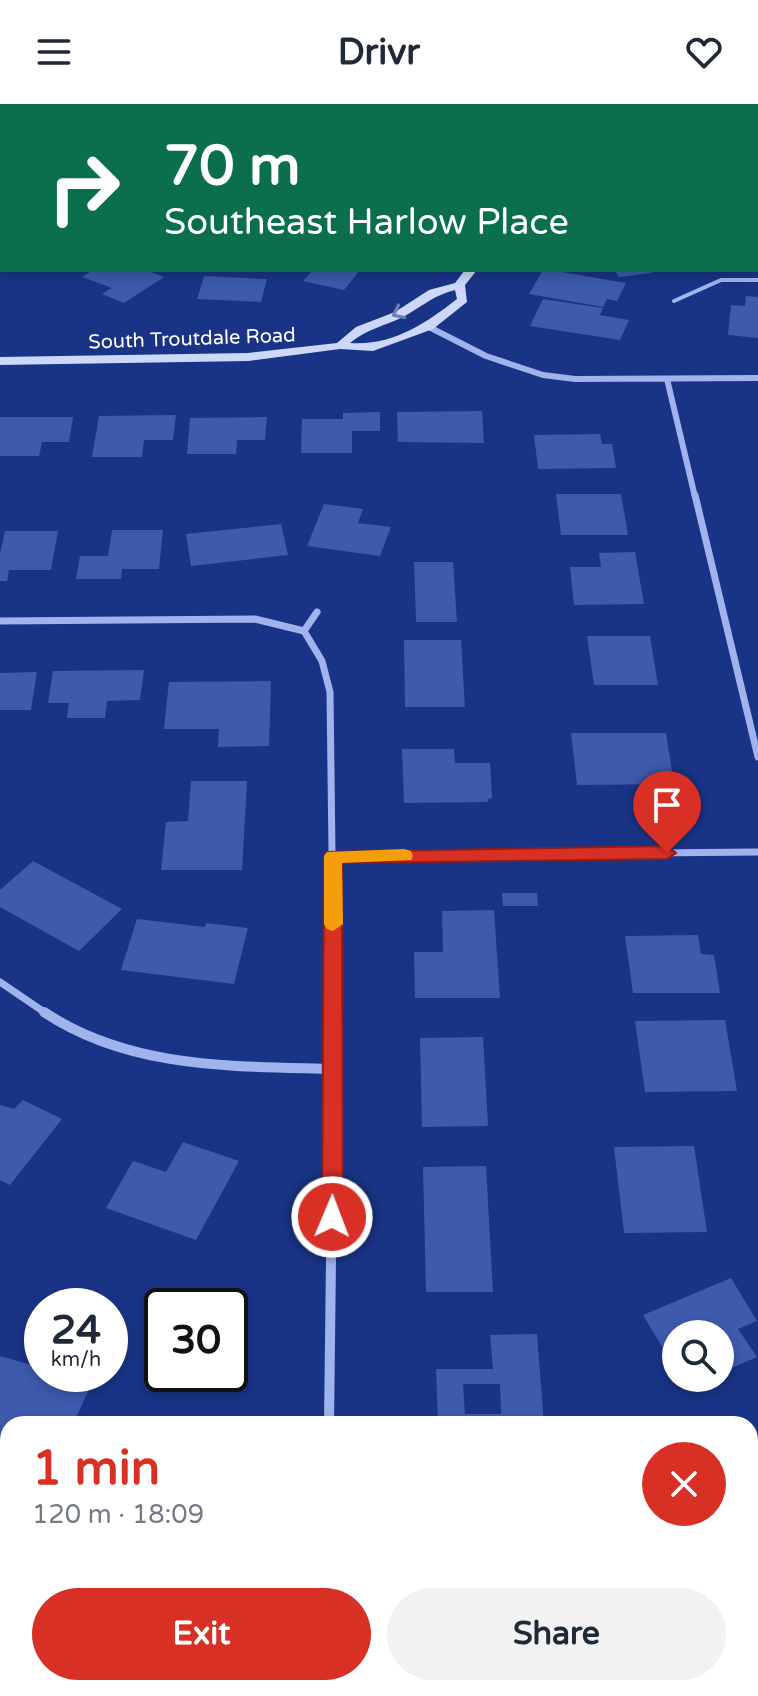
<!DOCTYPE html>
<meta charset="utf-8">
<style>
body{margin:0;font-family:"Varela Round",sans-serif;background:#f2f2f3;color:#1f2937;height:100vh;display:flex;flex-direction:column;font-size:30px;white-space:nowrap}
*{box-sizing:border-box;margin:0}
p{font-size:26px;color:#747a83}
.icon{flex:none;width:44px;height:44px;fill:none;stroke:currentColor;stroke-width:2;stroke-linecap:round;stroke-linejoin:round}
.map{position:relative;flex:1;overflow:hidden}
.panel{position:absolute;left:0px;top:1312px;width:758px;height:280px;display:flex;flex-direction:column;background:#fff;border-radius:24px 24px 0 0;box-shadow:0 4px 12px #0003}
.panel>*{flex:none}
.hud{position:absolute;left:0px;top:0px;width:758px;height:168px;box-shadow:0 4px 12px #0003;background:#0b6e4f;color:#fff;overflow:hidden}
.buttons{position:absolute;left:662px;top:1216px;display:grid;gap:16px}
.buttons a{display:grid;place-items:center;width:72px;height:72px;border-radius:50%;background:#fff;box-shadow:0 4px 12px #0003;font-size:40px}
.speed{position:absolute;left:24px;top:1184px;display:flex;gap:16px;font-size:40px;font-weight:700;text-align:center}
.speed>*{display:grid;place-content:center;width:104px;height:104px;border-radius:50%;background:#fff;box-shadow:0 4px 12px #0003;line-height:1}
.speed small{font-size:20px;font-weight:400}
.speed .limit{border:4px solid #111;border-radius:12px;background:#fff;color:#111}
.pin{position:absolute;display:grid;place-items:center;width:68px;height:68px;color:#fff;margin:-82px -34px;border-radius:50% 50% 50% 0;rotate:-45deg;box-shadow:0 0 8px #0007}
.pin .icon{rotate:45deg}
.me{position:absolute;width:88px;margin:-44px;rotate:1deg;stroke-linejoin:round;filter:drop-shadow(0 0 6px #0008)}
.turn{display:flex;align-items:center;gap:28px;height:168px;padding:0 32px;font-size:36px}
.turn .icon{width:104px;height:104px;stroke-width:2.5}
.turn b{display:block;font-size:56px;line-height:68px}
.round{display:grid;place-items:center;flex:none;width:84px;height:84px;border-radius:42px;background:#f2f2f3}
.summary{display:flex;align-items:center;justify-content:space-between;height:136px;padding:0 32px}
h1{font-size:48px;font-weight:700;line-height:60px;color:#d93025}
.button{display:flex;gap:16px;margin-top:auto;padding:16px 32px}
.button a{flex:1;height:92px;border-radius:48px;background:#d93025;color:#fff;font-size:32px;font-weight:700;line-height:92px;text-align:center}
.button a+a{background:#f2f2f3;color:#1f2937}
header{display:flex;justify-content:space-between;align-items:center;height:104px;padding:0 32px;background:#fff;font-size:36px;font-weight:700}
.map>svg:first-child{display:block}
</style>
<header><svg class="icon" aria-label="menu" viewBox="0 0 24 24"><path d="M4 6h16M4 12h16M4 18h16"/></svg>Drivr<svg class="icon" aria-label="heart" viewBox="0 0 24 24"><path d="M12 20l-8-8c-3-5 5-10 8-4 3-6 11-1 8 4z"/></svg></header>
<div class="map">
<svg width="758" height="1592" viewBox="0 0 758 1592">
<rect width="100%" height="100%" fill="#193486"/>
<path fill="#3d5aad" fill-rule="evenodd" d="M93,166H146L164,173L124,199L102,190L112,184L82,173Z
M313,166H360L344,186L303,177Z
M543,166H550L626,179L617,197L607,195L603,203L529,190Z
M614,166H650L652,169L619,173Z
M204,172L267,175L261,198L197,195Z
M746,192L758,193V234L728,231L731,201L745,202Z
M543,195L603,204L600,211L629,216L620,236L530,222Z
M482,307L484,339L398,338L397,308Z
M380,308V327H352V349H301L302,315H343V309Z
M176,311L173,336H144L142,353H92L99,312Z
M0,313H73L69,338H42L39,352H0Z
M267,313L265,336H237L236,350H187L190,314Z
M600,330L602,340H612L616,364L538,365L534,331Z
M556,390H621L628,431H561Z
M324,400L363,405L358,419L391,423L380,452L307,442Z
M281,420L288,451L191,462L186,430Z
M112,426H163L159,465H122L121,475H76L80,452H108Z
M5,427H58L51,466H9L7,477H0V450Z
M635,448L644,500L574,501L570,463H601L599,449Z
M414,458H453L457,518H416Z
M587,532H650L658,581H594Z
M404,536H461L465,603H405Z
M144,566L140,596L107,597L105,614H67L69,599H48L53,567Z
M37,568L31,606H0V569Z
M271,577L269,642L218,643L219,625H164L169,578Z
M571,629H666L674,680L577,681Z
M402,645H454L455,659H490L492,694L488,695V698L404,699Z
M191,677H247L242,766H161L166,718L188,717Z
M33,757L122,805L79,847L0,803V786Z
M502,789H537L538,802H503Z
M494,806L500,894H415L414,848H443L442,807Z
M137,815L205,823L206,819L248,824L234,880L121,866Z
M698,831L701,850L714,851L720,889H633L625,832Z
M725,916L737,987L645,988L635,917Z
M483,933L488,1022L422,1023L420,934Z
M23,996L62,1015L10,1081L0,1076V1001L14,1005Z
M183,1038L239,1057L196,1136L106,1104L133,1057L166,1068Z
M694,1042L707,1128L624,1129L614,1043Z
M486,1062L493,1188H426L423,1063Z
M731,1174L757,1217L738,1225L757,1253L720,1269V1230H676V1266L643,1211Z
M537,1230L544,1320H438L436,1265H493L490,1231ZM463,1280H500L501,1310H465Z
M0,1252L42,1264V1270H62L92,1279L73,1320H8V1333L0,1330Z
M750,1582L758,1592H732L740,1584Z
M433,1584H521V1592H433Z"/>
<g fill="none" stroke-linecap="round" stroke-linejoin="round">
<path stroke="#9fb4ec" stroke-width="4" d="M674,197L721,176H758"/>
<path stroke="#9fb4ec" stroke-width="6" d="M429,223L486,252L543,271L575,275L758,274
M667,275L695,393"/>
<path stroke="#9fb4ec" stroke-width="7" d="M695,391L758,653
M0,517L255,515L304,527
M304,527L322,557L330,588L334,910
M304,527L317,508
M333,752L758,748
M0,878L47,910"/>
<path stroke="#9fb4ec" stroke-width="10" d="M44,908C131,966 236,962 335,965
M329,1320L334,908
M0,1464L8,1468
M178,1584L188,1592
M201,1592L209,1584"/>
<path fill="#ccd7f9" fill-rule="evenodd" d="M454,0H464V2H454Z
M756,89H758V95H756Z
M465,166H477L465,181L467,198L433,225L373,247L340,245L248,257L0,261V253L248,249L337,239L356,223L395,208L429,186L455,179ZM455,186L457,195C425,220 392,242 350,239C367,225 384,222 403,213C421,203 434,191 455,186Z"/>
</g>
<defs><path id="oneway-chevron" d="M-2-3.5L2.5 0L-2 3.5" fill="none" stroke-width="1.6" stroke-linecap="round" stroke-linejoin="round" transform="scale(2)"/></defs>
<use stroke="#6a7dba" href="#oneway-chevron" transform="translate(398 209) rotate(154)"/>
<path fill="#d93025" stroke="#8d1f18" stroke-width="2" d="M667,742L676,749L667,755L342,759L343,1113L340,1119L332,1122L325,1119L322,1113L324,752L327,748Z"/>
<path fill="#f59e0b" d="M404,745L411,747L413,752L411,756L342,759L343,820L333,827L327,825L324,820V752L327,748Z"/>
<g text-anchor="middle" stroke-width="6" stroke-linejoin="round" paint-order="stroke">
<g font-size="20" fill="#fff" stroke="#193486">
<text transform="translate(192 234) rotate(-2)" y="7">South Troutdale Road</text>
</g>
</g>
</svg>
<div class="buttons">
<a><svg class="icon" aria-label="search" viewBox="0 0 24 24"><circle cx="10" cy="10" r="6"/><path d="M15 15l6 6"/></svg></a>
</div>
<div class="speed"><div>24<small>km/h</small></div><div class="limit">30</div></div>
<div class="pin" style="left:667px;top:749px;background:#d93025"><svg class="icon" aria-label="arrive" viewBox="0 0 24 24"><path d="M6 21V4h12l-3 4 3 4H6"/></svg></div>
<svg class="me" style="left:332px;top:1113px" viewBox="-20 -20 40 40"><circle r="17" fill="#d93025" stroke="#fff" stroke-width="3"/><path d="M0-11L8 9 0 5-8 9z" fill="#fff"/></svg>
<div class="hud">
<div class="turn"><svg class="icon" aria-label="right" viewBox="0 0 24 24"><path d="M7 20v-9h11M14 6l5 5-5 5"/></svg><div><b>70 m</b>Southeast Harlow Place</div></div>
</div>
<section class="panel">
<div class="summary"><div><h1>1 min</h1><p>120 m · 18:09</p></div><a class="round" style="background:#d93025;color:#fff"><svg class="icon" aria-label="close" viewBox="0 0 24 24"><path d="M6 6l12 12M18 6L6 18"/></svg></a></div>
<div class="button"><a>Exit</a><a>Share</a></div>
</section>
</div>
